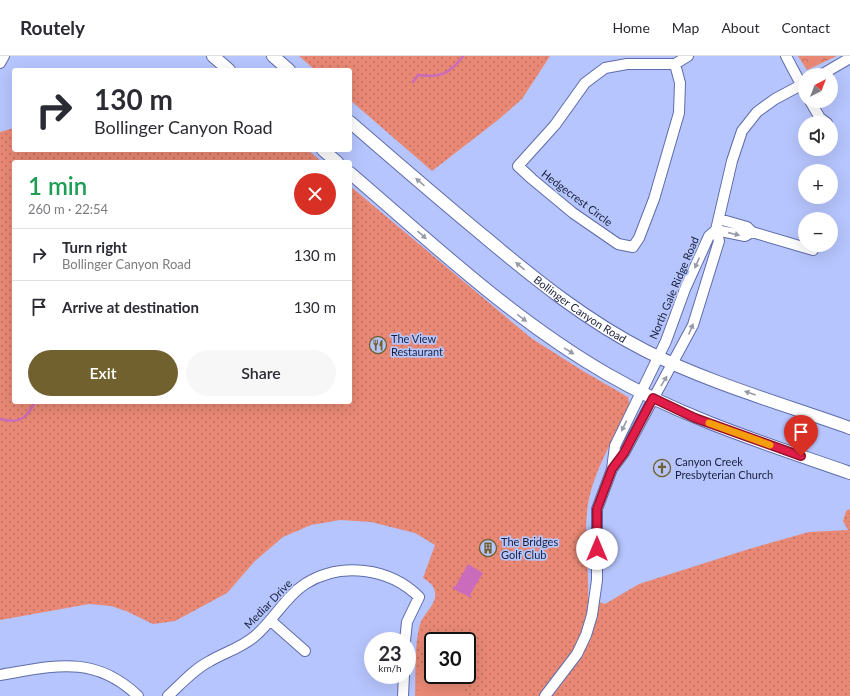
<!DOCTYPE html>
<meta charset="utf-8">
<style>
body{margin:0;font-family:Lato,sans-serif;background:#f7f7f7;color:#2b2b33;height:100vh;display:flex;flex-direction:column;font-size:15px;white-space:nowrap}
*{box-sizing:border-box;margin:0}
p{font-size:13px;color:#7c7c81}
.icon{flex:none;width:22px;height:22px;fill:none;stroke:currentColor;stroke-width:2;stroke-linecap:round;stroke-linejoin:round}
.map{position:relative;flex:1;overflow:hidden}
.sheet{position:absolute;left:12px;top:104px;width:340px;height:244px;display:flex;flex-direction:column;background:#fff;border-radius:4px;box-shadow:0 4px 16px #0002}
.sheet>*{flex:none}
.guide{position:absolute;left:12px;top:12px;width:340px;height:84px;border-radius:4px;box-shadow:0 4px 16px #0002;background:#fff;color:#2b2b33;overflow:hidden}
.needle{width:26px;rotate:42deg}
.buttons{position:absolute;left:798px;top:12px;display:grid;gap:8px}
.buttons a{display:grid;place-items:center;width:40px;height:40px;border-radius:50%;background:#fff;box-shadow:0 4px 16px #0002;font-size:20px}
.speed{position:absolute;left:364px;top:576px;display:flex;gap:8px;font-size:20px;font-weight:700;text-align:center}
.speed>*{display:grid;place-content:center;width:52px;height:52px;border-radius:50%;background:#fff;box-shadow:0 4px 16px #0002;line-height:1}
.speed small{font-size:10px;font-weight:400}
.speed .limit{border:2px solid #111;border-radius:6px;background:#fff;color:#111}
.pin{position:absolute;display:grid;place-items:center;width:34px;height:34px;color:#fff;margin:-41px -17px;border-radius:50% 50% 50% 0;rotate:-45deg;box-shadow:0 0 4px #0007}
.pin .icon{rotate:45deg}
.me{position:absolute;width:44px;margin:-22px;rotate:0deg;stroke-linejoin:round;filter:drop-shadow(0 0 3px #0008)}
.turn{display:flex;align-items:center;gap:14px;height:84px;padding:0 16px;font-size:18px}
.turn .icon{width:52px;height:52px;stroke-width:2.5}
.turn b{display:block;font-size:28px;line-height:34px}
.round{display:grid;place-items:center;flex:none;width:42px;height:42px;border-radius:21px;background:#f7f7f7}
.summary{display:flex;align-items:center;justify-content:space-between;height:68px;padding:0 16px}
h1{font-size:24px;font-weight:600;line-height:30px;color:#1e9e55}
.primary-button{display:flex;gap:8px;margin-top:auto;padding:8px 16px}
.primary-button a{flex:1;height:46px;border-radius:24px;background:#70612e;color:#fff;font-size:16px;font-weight:600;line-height:46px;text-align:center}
.primary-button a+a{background:#f7f7f7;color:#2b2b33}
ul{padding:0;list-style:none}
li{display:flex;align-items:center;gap:12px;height:52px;padding:0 16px;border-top:1px solid #e1e1e2}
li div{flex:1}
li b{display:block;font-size:15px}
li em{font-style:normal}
header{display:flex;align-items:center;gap:24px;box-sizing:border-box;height:56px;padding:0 20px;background:#fff;border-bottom:1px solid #e1e1e2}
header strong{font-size:19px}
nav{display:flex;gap:22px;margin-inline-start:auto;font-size:14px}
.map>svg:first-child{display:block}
</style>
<header>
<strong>Routely</strong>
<nav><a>Home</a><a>Map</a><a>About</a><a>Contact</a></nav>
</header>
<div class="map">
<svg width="850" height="640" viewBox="0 0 850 640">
<defs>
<pattern id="grass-dots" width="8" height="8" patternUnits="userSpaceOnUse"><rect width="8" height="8" fill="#e98975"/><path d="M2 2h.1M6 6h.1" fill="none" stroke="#bc7061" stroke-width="1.8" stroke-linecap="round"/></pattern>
<pattern id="forest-crowns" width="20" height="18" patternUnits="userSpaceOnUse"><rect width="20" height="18" fill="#e98975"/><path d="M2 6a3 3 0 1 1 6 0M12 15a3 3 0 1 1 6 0" fill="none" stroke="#bc7061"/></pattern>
</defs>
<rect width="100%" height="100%" fill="#b6c5fd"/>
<path fill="url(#grass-dots)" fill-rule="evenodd" d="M299,0H550L522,43L498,64L432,115L350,44V14H315Z
M14,72V94H308L322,106H14V346H350V130L531,282L583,315L628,341L630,351C614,381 590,421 587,456C584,484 589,513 588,542L605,548L639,528L749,493L809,476L848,474L843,465L846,455L850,453V640H415C416,617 414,590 420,568C424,556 437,549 435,536C434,529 428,525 423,522L435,489L415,477L371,466L340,464L311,469L283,481L255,505L227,537L175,565L153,568L126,555L111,550L89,548L0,564V76ZM433,585H467V619H433Z"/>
<path fill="url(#forest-crowns)" d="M798,0H837L807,14Z"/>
<path fill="#e98975" d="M421,575L441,576L440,585H433V596H421Z
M418,612H433V619H464V640H418Z"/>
<path fill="#ca6bbc" d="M468,508L483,517L470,539L472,541L471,542L452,532L453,530L455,531Z"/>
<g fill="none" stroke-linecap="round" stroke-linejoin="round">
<path stroke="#ca6bbc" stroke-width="2.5" d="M413,26L418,19C440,22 450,18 463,0
M0,363C20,368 26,363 35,346"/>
<g stroke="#5e6cab" stroke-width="12">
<path id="minor" d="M786,0L805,36
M0,7L4,0
M675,8L680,27L679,57L654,143L639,182L633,191L618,188L573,157L532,123L518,110L555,69L585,27L605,12L627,8H675L688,0
M821,19L850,2
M810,45L820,62L827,67
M719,163L747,171L752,176L813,194
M716,174L745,180L752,176
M612,413L624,397L693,269L719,185L716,174L732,105L742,75L757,56L775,43L805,27
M271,565L305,595
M0,619C54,610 94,598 138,640
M168,640C181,628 194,613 210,605C225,596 241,592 255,580C273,565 285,541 305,528C341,505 390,512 419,541L407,566L405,585
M403,640L404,619
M545,640L577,598L586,579L592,559L597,524V453L612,413L615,390L666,285L685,233L709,180L716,174"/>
</g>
<g stroke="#5e6cab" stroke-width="14">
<g id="major">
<path d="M213,0L229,14"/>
<path d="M273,0L289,14"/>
<path id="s1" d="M350,66C395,105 440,144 486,182C536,224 587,265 646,295C709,327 783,348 850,372"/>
<path d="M323,94L337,106"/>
<path d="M350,117C433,188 512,263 607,318C683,362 767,388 850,417"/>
</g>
</g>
<use href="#minor" stroke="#fff" stroke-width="10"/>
<use href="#major" stroke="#fff" stroke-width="12"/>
</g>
<defs><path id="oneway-solid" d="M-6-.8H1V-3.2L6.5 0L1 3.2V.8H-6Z"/></defs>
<g fill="#989ba6">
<use href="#oneway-solid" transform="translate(420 126) rotate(-139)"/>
<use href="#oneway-solid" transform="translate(734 178) rotate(13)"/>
<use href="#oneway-solid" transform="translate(422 179) rotate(41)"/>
<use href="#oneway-solid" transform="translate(697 207) rotate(114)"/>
<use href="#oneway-solid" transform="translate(520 210) rotate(-140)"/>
<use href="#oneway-solid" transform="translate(522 262) rotate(37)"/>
<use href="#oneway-solid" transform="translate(691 273) rotate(-67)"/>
<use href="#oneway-solid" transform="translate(569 295) rotate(32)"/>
<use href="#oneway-solid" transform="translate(664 325) rotate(-59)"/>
<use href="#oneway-solid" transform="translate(750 337) rotate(-161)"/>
<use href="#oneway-solid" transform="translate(624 370) rotate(116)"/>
</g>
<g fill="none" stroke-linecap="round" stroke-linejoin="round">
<g stroke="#92132f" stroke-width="10">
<path id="route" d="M597,493V453L612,413L624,397L653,342L695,362L801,400"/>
</g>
<use href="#route" stroke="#e11d48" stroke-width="7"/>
<path stroke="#f59e0b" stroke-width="7" d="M709,367L770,389"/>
</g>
<defs>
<g id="restaurant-ring" transform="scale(0.9)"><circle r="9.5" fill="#b6c5fd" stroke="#70612e" stroke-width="1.5"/><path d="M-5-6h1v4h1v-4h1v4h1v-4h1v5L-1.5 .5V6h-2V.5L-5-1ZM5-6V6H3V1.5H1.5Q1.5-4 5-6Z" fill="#70612e"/></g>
<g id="church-ring" transform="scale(0.9)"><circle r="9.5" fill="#b6c5fd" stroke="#70612e" stroke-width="1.5"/><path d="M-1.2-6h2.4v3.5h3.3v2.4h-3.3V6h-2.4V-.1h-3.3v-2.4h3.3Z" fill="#70612e"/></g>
<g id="building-ring" transform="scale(0.9)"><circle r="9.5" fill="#b6c5fd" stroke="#70612e" stroke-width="1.5"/><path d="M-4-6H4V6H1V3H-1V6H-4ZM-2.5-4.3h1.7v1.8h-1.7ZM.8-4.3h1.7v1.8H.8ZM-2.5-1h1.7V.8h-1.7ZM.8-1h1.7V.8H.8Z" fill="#70612e"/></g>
</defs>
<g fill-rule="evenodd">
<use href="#restaurant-ring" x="378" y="289"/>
<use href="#church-ring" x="662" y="412"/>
<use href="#building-ring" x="488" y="492"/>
</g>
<g text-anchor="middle" stroke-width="3.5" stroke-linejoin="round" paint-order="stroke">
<g font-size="11" fill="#1a203a" stroke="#b6c5fd">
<text transform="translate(577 142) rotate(37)" y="4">Hedgecrest Circle</text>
<text transform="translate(674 232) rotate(-67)" y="4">North Gale Ridge Road</text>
<text dy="4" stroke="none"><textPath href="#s1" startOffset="297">Bollinger Canyon Road</textPath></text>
<text transform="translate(268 548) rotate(-46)" y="4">Mediar Drive</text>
</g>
<g font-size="11" fill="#1a203a" stroke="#b6c5fd" text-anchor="start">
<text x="391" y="287">The View<tspan x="391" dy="13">Restaurant</tspan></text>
<text x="675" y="410">Canyon Creek<tspan x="675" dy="13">Presbyterian Church</tspan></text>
<text x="501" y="490">The Bridges<tspan x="501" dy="13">Golf Club</tspan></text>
</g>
</g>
</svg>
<div class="buttons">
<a><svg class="needle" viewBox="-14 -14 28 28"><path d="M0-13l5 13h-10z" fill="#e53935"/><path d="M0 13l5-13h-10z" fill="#7c7c81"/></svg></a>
<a><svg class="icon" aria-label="sound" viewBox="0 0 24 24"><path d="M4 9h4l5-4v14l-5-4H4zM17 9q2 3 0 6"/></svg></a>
<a>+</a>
<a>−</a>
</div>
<div class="speed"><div>23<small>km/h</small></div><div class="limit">30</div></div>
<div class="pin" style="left:801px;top:400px;background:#d93025"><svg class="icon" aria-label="arrive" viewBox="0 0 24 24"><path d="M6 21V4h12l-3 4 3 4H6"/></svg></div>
<svg class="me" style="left:597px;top:493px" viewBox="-20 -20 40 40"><circle r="19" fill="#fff"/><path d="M0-13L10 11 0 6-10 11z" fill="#e11d48"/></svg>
<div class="guide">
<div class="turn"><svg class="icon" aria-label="right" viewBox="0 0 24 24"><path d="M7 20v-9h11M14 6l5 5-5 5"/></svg><div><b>130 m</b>Bollinger Canyon Road</div></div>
</div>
<section class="sheet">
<div class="summary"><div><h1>1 min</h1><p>260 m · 22:54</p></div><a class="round" style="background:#d93025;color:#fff"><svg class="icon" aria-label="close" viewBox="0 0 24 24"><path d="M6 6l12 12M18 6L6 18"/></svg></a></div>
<ul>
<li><svg class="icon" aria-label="right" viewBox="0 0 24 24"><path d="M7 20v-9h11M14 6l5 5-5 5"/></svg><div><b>Turn right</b><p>Bollinger Canyon Road</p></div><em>130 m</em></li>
<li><svg class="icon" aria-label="arrive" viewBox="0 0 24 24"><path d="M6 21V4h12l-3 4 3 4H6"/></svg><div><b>Arrive at destination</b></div><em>130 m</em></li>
</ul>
<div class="primary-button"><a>Exit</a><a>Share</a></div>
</section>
</div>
